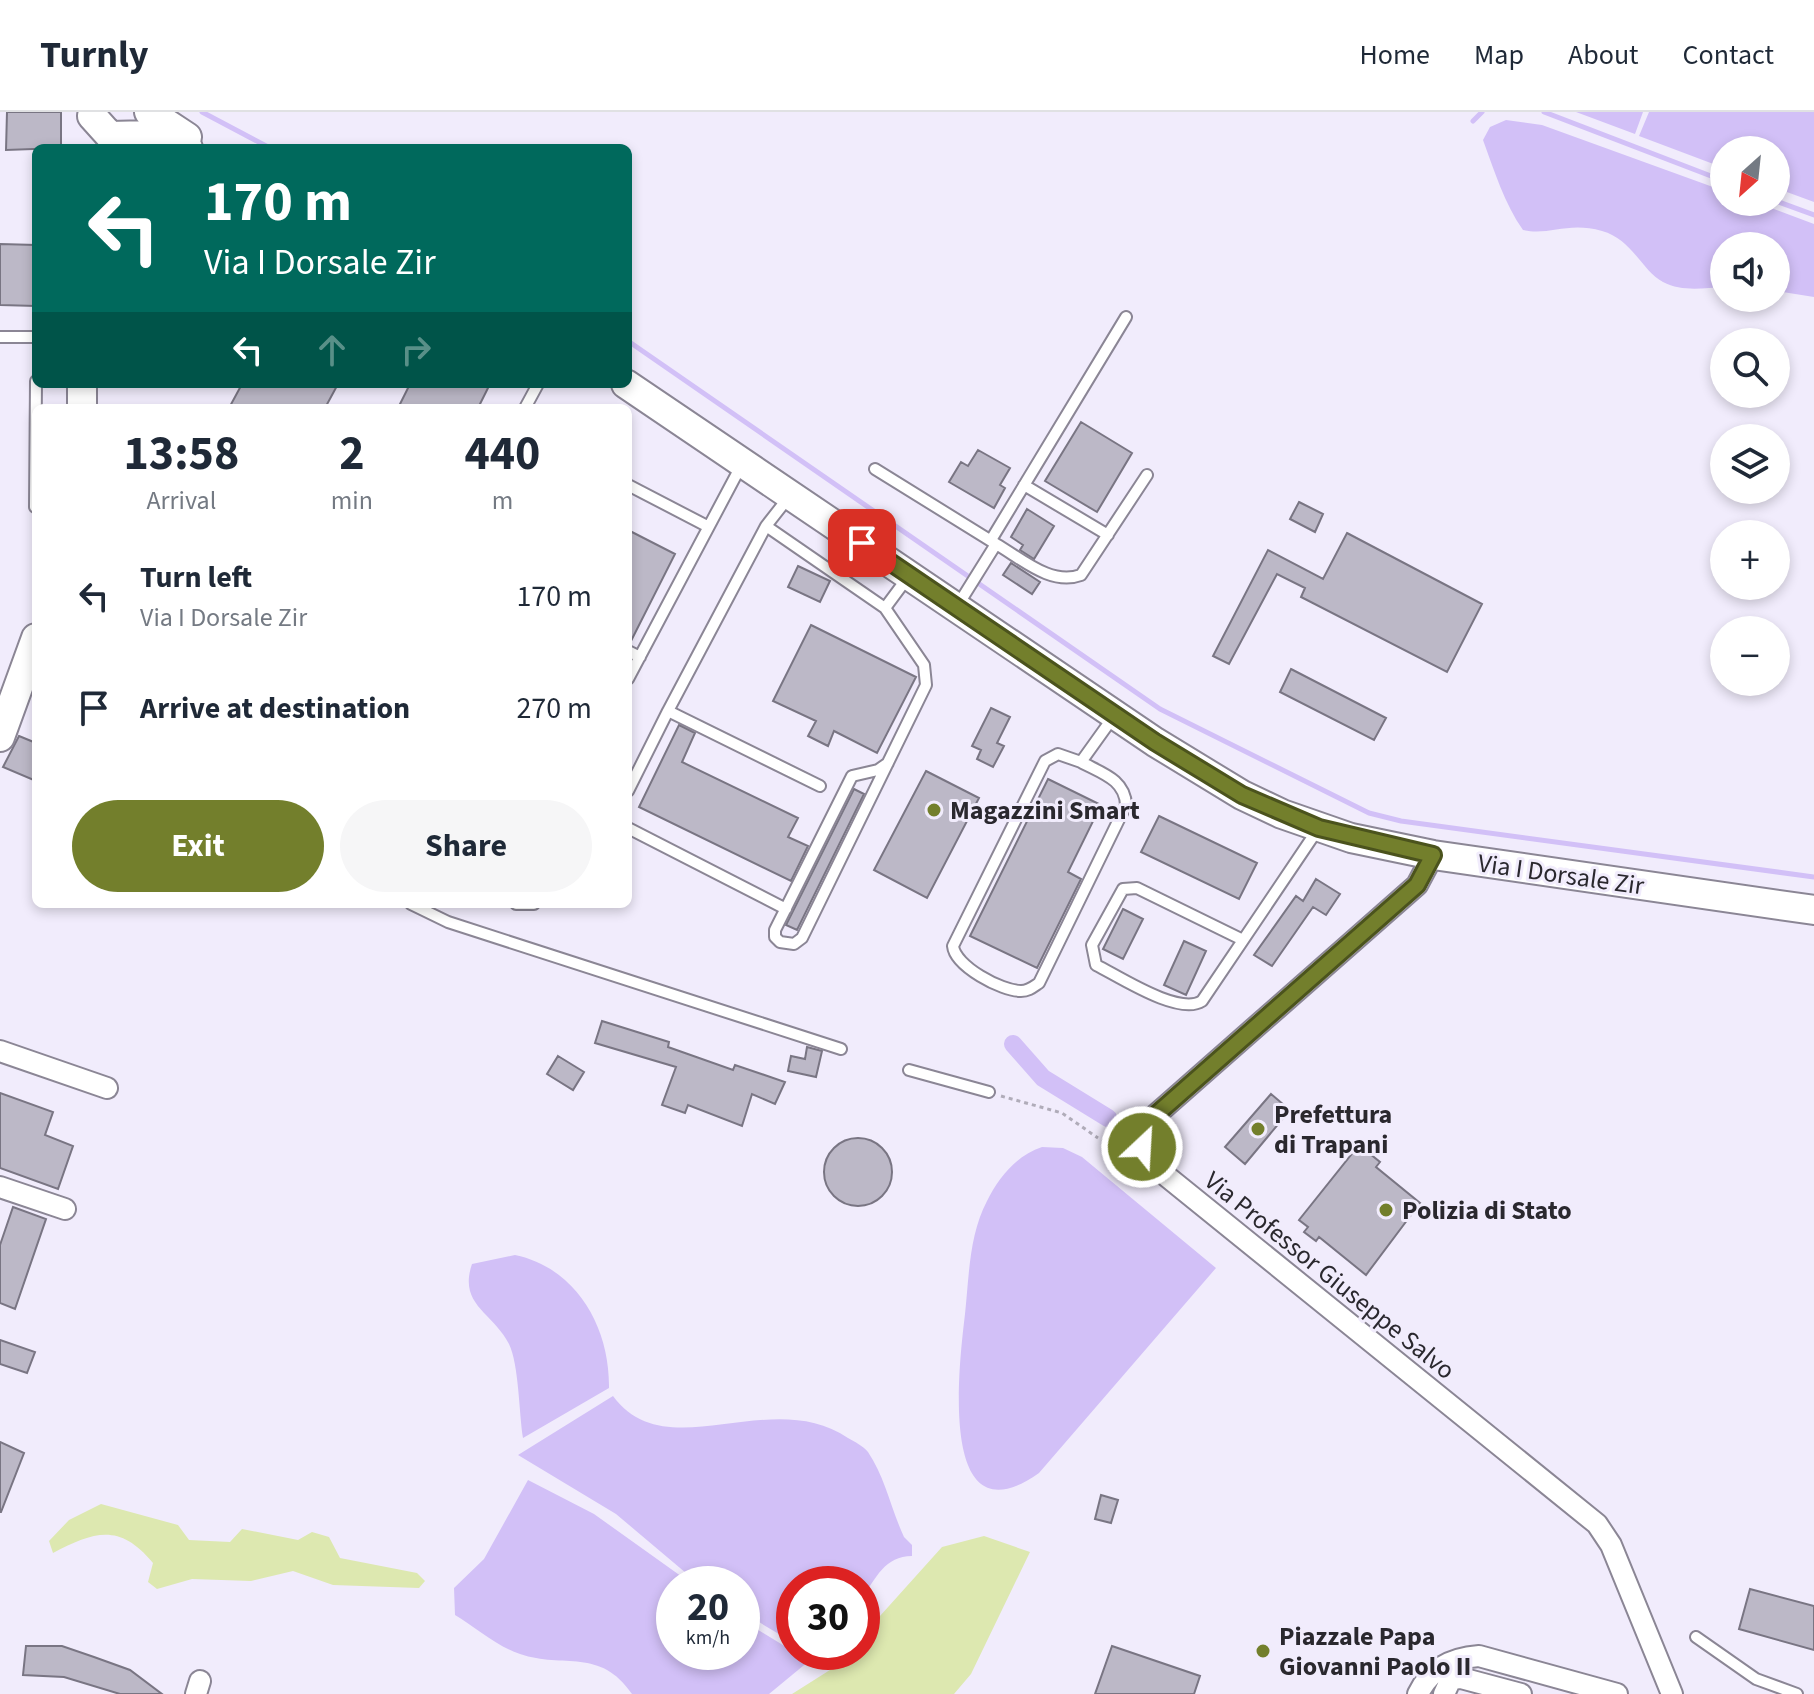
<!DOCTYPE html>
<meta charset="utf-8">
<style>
body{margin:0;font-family:"Source Sans 3",sans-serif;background:#f6f6f7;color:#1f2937;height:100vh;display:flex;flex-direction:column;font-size:30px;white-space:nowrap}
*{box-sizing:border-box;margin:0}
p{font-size:26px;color:#747a83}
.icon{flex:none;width:44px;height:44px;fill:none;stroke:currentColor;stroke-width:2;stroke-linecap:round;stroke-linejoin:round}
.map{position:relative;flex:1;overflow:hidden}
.sheet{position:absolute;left:32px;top:292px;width:600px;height:504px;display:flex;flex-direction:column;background:#fff;border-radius:12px;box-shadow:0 4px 12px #0003}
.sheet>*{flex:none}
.top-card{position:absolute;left:32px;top:32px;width:600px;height:244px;border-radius:12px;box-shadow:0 4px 12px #0003;background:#00695c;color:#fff;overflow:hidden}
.needle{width:52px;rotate:207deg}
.tools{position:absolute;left:1710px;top:24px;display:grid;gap:16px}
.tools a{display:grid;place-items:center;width:80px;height:80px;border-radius:50%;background:#fff;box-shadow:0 4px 12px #0003;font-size:40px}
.speed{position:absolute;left:656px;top:1454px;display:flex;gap:16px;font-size:40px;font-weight:700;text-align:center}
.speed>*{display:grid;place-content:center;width:104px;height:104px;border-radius:50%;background:#fff;box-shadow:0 4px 12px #0003;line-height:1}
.speed small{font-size:20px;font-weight:400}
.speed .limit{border:12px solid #d22;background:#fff;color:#111}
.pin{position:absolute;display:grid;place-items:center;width:68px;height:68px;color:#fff;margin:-34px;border-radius:16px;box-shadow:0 4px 12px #0006}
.me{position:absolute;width:88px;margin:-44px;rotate:25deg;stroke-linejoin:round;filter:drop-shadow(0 0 6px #0008)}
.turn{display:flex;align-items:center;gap:28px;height:168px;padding:0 40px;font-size:36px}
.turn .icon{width:104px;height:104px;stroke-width:2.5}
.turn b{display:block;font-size:56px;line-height:68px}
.lanes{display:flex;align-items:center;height:76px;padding:0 40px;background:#0003;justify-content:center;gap:40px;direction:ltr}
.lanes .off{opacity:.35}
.eta{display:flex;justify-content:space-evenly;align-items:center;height:136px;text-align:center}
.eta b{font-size:48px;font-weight:700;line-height:56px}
.action{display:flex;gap:16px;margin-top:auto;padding:16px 40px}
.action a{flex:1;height:92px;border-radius:48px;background:#737f2c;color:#fff;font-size:32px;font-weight:700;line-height:92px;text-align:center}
.action a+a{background:#f6f6f7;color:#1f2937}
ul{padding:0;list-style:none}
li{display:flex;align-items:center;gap:24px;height:112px;padding:0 40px}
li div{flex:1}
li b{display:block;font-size:30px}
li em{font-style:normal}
header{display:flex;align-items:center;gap:48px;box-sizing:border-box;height:112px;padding:0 40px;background:#fff;border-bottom:2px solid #e0e1e3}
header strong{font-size:38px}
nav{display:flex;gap:44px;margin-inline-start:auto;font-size:28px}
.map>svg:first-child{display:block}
</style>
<header>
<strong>Turnly</strong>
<nav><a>Home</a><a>Map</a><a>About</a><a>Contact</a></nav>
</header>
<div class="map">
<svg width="1814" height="1582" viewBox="0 0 1814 1582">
<rect width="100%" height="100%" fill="#f1ecfc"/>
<path fill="#dde8b0" d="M101,1392L178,1413L189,1428L230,1430L242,1417L298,1428L312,1420L329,1425L340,1446L417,1461L425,1469L419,1476L333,1473L293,1459L251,1469L192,1467L157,1477L148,1470L153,1451C120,1411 95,1419 53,1441L49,1429L69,1408Z
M984,1424L1030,1440L971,1562L954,1582H792L841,1551L850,1540H862V1524L942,1435Z"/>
<path fill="#d2c0f7" d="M1576,0H1643L1635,22Z
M1649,0H1814V90L1776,76V38H1724V56L1639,24Z
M1506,8L1542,13L1724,79V90H1755L1814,112V185L1776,179V134H1724V175C1703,176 1682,180 1663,170C1642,159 1632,127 1602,119C1568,109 1549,124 1523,118C1505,93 1494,58 1483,28L1490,15Z
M1042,1035L1063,1036L1082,1045L1216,1156L1039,1361C937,1433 959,1253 965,1202C969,1165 969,1123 987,1089C999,1065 1017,1043 1042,1035Z
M515,1143C577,1156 610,1216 609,1276L523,1326C519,1301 519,1253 509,1232C493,1200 458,1193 472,1152Z
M613,1284C667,1357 770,1273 848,1326C855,1330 863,1334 868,1340C885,1365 891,1397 904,1425L912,1433V1444C885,1444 876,1466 862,1486V1472H794V1531L742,1500V1472H699L616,1402L518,1343Z
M528,1368L594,1402L692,1472H674V1540H742V1508L809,1549L769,1582H632C600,1535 564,1557 520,1542C498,1535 475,1515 455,1503L454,1476L484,1447Z"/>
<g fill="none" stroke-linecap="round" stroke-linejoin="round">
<path stroke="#d2c0f7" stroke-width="5" d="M202,0L270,36
M1544,0L1724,69
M1473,9L1482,0
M1776,89L1814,103
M628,229L1160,597L1369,701L1401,709L1814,765"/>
<path stroke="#d2c0f7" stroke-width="18" d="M1013,932L1043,966L1108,1006"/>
</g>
<path fill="#bcb8c7" stroke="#797583" stroke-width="2" d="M7,0H61V36L6,38Z
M0,132L36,133V194L0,193Z
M242,272H338L325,296H229Z
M410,272H490L478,296H398Z
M1081,310L1132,341L1097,400L1045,369Z
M978,338L1010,356L1000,373L1005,376L994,396L949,370L961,350L968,354Z
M1299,390L1323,402L1315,420L1290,407Z
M1027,397L1054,414L1034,447L1020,438L1023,433L1011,425Z
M628,418L675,442L630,531H628Z
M1347,421L1482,492L1447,560L1301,485L1305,476L1277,462L1229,552L1213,544L1268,438L1323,467Z
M1011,451L1040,470L1032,482L1003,463Z
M798,454L830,469L820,490L788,475Z
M811,513L916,565L877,641L834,619L828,634L808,624L816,609L773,589Z
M1291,557L1386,606L1374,628L1280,580Z
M991,596L1010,605L997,631L1004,634L993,655L977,647L981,638L972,634Z
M679,613L695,621L682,650L798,706L788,725L808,734L791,769L639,695Z
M19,624L36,631V669L3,655Z
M926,659L979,686L927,786L874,758Z
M1048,667L1101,693L1068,760L1081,767L1037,856L970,824Z
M854,677L864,682L797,818L786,813Z
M1159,704L1257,751L1239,787L1141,740Z
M1316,767L1340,782L1326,803L1313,795L1272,854L1254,843L1296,784L1303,789Z
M1123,797L1143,807L1123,847L1103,837Z
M1184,829L1206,839L1186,883L1164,873Z
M602,909L669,930L668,935L733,958L735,953L785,970L775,992L752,982L742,1014L688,993L685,1001L662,993L676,955L595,931Z
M807,935L822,939L816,965L788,959L791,944L805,947Z
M558,944L584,960L573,978L547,962Z
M0,981L53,1000L45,1023L73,1034L58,1077L0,1056Z
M1271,982L1290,998L1245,1052L1225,1035Z
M824 1060a34 34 0 1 1 68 0a34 34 0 1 1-68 0Z
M1359,1033L1380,1050L1376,1055L1420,1091L1366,1163L1319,1125L1316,1129L1304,1120L1308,1115L1299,1108Z
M13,1095L46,1107L15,1197L0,1191V1133Z
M0,1228L35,1240L27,1261L0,1252Z
M0,1330L24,1341L1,1400H0Z
M1101,1383L1118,1388L1111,1411L1095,1407Z
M1750,1477L1814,1494V1538L1739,1517Z
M26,1534H62L94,1545L130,1558L162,1582H120L64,1565L23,1563Z
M1112,1534L1200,1564L1194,1582H1095Z"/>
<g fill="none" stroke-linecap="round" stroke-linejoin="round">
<g stroke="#8b8695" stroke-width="14">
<path id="lane" d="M0,225H36
M525,296L538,272
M875,357L996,432L958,493
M628,373L707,414
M1024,373L1108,423
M788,386L766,414L885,496L908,465
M35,395L36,269
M766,414L668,599L820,674
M991,428L1126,205
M996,432C1022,447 1051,474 1081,463L1147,363
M885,496L924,553L926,573L802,826L794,832L780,830L775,825V818L852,664L878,658L888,651
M628,539L640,545
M628,567L742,352
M1081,650C1101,661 1125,667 1126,693L1039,871C1033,875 1029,879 1021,879C1001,879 955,854 953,834L1045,649L1058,642L1081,650L1114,604
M628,679L668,599
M628,716L786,797
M411,792L448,810L841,937
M516,792H534
M1243,828L1137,776L1123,777L1092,833L1096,853C1120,865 1179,904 1202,889L1318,717
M909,958L989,980
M1696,1525L1756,1567L1797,1582"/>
</g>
<g stroke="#8b8695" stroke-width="24">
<path id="street" d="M1433,743L1417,773L1150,1008C1141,1024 1142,1034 1149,1050L1597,1412L1611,1433L1672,1582
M0,939L107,976
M0,1075L65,1097
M196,1582L200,1569
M1418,1582C1430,1557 1451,1546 1479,1544L1617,1582
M1444,1582L1451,1567L1461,1566L1521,1582"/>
</g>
<g stroke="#8b8695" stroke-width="32">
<path id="secondary" d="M149,0L187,25
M92,4L110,24L150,23L188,36
M626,272L1155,630L1242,683L1282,702L1351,726L1433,743L1814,798
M82,296V272
M0,625L36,526"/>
</g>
<path stroke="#b0acb9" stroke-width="3" stroke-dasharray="4 4" stroke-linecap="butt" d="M1001,984L1062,1001L1098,1026"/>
<use href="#lane" stroke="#fff" stroke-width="10"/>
<use href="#street" stroke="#fff" stroke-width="20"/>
<use href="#secondary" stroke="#fff" stroke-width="28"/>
</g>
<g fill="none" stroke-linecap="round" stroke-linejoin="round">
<g stroke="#4b531d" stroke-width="20">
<path id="route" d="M862,431L1155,630L1242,683L1319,716L1433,743L1417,773L1150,1008L1143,1020L1142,1035"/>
</g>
<use href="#route" stroke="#737f2c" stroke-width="14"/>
</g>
<g fill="#737f2c" stroke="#f1ecfc" stroke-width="3">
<circle cx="934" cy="698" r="8"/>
<circle cx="1258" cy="1017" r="8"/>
<circle cx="1386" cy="1098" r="8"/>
<circle cx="1263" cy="1539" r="8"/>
</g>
<g text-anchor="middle" stroke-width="6" stroke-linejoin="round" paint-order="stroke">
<g font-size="26" font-weight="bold" fill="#2a282e" stroke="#f1ecfc" text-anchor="start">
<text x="950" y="707">Magazzini Smart</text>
<text x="1274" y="1011">Prefettura<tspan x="1274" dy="30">di Trapani</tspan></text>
<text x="1402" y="1107">Polizia di Stato</text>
<text x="1279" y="1533">Piazzale Papa<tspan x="1279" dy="30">Giovanni Paolo II</tspan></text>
</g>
<g font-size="26" fill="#2a282e" stroke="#f1ecfc">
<text transform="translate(1561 762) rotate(8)" y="9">Via I Dorsale Zir</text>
<text transform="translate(1330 1163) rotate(39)" y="9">Via Professor Giuseppe Salvo</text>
</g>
</g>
</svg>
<div class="tools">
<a><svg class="needle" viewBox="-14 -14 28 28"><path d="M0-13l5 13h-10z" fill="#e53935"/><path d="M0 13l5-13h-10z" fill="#747a83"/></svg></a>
<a><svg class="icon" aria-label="sound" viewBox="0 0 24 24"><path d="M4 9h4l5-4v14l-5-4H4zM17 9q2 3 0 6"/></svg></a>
<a><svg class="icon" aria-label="search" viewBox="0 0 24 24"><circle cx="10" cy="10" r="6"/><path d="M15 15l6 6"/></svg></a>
<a><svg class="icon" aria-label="layers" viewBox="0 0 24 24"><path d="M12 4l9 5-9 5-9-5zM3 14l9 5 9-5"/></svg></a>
<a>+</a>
<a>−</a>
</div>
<div class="speed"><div>20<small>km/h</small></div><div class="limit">30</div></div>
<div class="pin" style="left:862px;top:431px;background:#d93025"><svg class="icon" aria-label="arrive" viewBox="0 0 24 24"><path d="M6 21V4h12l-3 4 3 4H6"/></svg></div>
<svg class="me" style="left:1142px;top:1035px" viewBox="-20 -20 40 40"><circle r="17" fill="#737f2c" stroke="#fff" stroke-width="3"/><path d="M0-11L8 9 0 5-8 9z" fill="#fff"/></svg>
<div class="top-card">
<div class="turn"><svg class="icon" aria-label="left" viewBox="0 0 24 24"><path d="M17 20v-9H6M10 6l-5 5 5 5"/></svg><div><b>170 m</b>Via I Dorsale Zir</div></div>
<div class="lanes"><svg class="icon" aria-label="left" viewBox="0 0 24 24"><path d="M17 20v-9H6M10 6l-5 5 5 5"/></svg><svg class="icon off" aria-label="ahead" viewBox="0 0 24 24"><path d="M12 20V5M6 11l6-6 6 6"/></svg><svg class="icon off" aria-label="right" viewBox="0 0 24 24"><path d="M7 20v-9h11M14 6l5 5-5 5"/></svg></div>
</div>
<section class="sheet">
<div class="eta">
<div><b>13:58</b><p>Arrival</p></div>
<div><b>2</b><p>min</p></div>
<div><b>440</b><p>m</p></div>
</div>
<ul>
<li><svg class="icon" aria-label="left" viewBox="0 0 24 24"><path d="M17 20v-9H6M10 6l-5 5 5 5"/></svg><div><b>Turn left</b><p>Via I Dorsale Zir</p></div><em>170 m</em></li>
<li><svg class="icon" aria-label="arrive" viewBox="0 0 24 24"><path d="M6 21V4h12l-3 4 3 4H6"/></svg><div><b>Arrive at destination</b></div><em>270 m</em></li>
</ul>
<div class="action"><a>Exit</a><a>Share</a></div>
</section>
</div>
